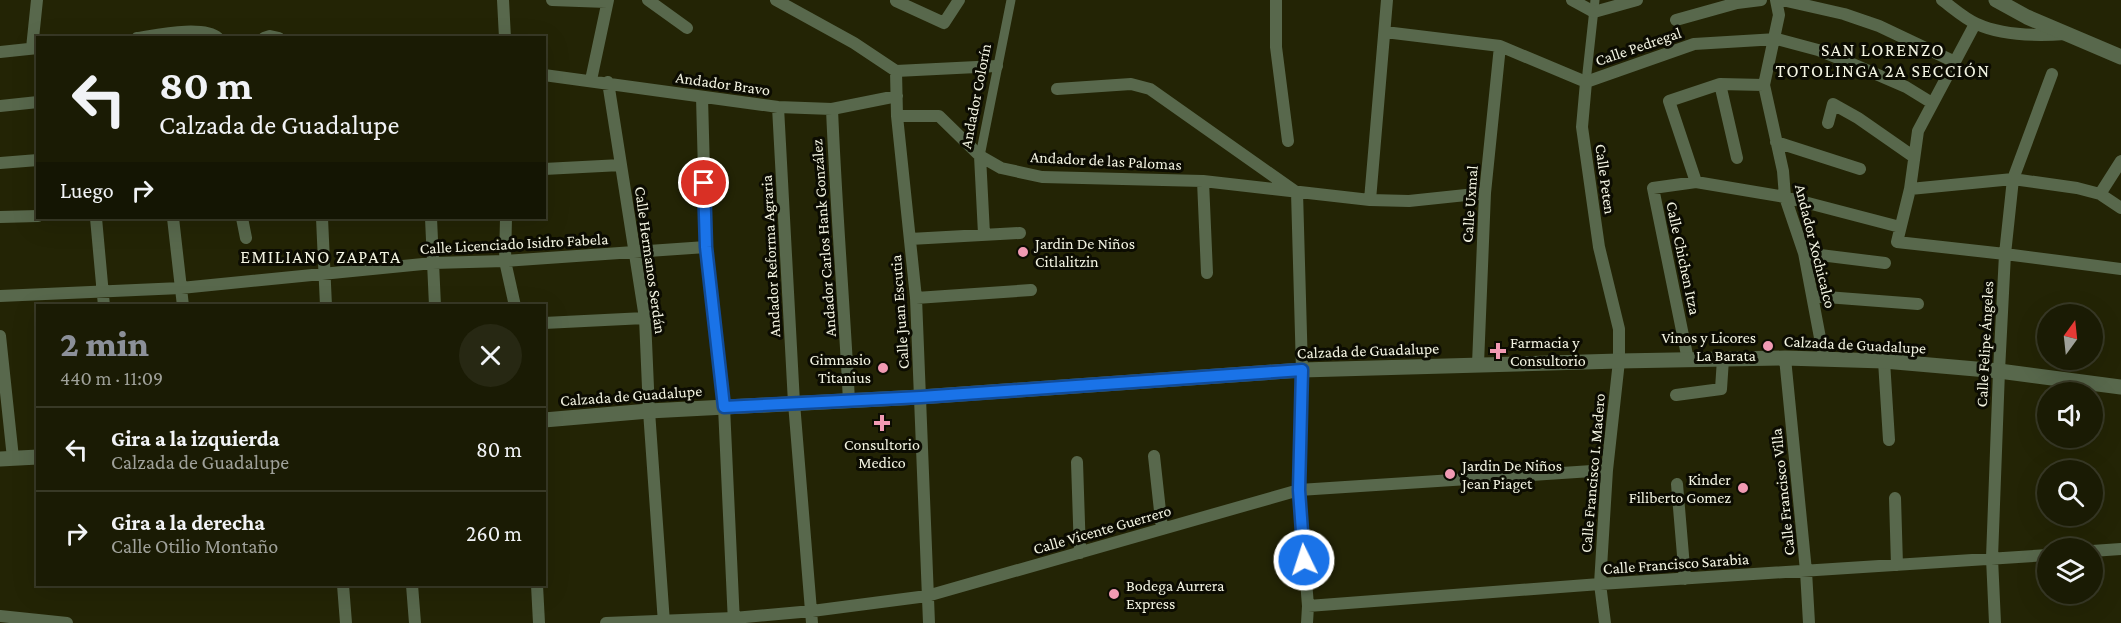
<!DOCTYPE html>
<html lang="es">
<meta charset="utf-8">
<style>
body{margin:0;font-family:"Crimson Pro",serif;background:#272813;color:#f1f3f6;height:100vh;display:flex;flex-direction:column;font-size:22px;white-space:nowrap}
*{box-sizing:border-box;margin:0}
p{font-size:20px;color:#9fa19a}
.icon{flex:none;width:33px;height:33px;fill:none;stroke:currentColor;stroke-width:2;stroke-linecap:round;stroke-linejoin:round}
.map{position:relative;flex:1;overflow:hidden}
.sheet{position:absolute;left:36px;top:304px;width:510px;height:282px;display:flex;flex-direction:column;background:#1a1b04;border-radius:0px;box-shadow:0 6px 24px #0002,0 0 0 2px #383926}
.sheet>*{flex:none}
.guide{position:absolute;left:36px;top:36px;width:510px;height:183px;border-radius:0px;box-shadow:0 6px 24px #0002,0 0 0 2px #383926;background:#1a1b04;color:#f1f3f6;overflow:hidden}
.needle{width:39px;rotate:15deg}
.tools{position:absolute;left:2037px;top:304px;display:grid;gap:12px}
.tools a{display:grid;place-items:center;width:66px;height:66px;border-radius:50%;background:#1a1b04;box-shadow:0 6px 24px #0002,0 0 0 2px #383926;font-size:30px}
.pin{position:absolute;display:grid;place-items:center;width:51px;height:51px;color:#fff;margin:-26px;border:3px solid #fff;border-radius:50%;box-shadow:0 2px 6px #0007}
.me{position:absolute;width:66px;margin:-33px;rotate:356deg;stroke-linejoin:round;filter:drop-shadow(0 0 4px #0008)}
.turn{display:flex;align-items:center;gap:21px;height:126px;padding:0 24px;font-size:27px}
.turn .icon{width:78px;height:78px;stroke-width:2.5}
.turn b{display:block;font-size:42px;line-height:51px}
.then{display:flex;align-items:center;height:57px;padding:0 24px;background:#0003;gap:12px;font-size:22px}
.round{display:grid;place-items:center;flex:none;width:63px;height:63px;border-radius:32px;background:#272813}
.head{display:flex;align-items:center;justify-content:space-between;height:102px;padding:0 24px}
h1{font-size:36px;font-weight:800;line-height:45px;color:#8c9099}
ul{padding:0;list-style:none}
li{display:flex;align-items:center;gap:18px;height:84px;padding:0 24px;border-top:2px solid #383926}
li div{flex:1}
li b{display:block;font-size:22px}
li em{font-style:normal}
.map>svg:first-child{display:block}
</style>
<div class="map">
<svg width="2121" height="623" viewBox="0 0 2121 623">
<rect width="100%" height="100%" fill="#232405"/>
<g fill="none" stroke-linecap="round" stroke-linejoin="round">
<path stroke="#58684c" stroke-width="9" d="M1586,82L1595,0
M980,156L1011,0"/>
<path stroke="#58684c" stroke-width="12" d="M503,0L505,38
M552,0L607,2
M648,0L687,28
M776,0L854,43L896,71L997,66
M1276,0V47L1288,141
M1572,0L1594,12L1637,0
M1776,0L1779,15L1764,85L1783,171L1785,197L1804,253L1824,359
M1782,0L1844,14L1879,26L1955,62
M1942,0C1953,8 1965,19 1977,24C2003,36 2036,36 2065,34
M896,1L944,23L959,0
M1676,20L1737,3L1761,0
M1975,24L1918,131L1910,189L1897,242L2005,254L2121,269
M1385,32L1500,46L1586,82L1694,44L1777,39L1818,50L1855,65L1906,87L1932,103
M137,38C157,35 203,25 218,38
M264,38L270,36L279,38
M32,48L37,0
M0,52L38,48
M896,71L897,116L916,298L929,623
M544,75L778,107L832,109L897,96
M591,80L608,0
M608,82L645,318L649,411L664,623
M1586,82L1582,127L1599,247L1619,329V361L1607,470L1600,584L1605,623
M1720,84L1737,158
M1057,89L1131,84L1150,89L1296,192
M702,97L706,247L724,407L734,623
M0,106L38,102
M778,107L794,403L812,623
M832,109C836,207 844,304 849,401
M897,116H939L980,156L1001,168L1042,177L1203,181L1370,200L1409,201L1485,193
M1828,123L1833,104L1858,118L1914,157
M1776,142L1860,169
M980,156L984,234
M0,163L38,160
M544,169L621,165
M1203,181L1207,273
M1696,182L1669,101L1720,84L1764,85
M1910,189L2013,179L2077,188L2100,194L2121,208
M1297,192L1302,370L1299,490L1308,606L1307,623
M2100,194L2121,161
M1370,200L1387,0
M0,217L38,216
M96,218L104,306
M173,218L183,306
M242,218L246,238
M322,218L326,306
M431,218L435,306
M506,218L505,261L515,306
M910,239L1020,233
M1804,253L1885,263
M0,296L181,288L433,263L505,261L706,247
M1813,296L1918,304
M916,298L1031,290
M544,323L645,318
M0,336L13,458
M1785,358L1806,571L1809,623
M1688,360L1653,188L1696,182L1785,197L1900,227
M1884,361L1889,440
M1478,364L1485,193L1500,46
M1676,395L1721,389L1723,359
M1154,456L1162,529
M1077,462L1080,553
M1677,484L1685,579
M1895,498L1897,565
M2092,551L2121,549
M343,585L346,623
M412,585L415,623
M537,585L539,623
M1308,606L1600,584L2048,555
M0,616L67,623
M606,623L734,618L812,611L927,596L1299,490L1607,470
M1995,623L1992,558L1999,371L2005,254L2013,179L2052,74"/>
<path stroke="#58684c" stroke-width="15" d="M1996,0L2027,17L2121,57
M544,420L649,411L920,397L1302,370L1619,361L1785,358L1884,361L1999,371L2121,387
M0,459L38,457"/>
</g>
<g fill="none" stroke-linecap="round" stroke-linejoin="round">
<g stroke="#114b97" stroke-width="15">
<path id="route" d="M704,183L706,247L724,407L921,397L1302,370L1299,490L1304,560"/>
</g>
<use href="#route" stroke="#1a73e8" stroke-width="10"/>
</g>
<g fill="#f19ab3" stroke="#0c0c02" stroke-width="2">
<circle cx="1023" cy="252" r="6"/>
<circle cx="1768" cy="346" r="6"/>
<path d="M1495 342h6v6h6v6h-6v6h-6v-6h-6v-6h6z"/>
<circle cx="883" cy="368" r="6"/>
<path d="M879 414h6v6h6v6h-6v6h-6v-6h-6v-6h6z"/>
<circle cx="1450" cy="474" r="6"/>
<circle cx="1743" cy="488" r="6"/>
<circle cx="1114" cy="594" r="6"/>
</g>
<g text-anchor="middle" stroke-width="6" stroke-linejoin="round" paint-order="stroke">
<g font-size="16" fill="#f3f4e2" stroke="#0c0c02">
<text transform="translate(1638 46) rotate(-19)" y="6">Calle Pedregal</text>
<text transform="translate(723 83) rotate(8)" y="6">Andador Bravo</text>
<text transform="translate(975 96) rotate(-79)" y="6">Andador Colorín</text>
<text transform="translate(1106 160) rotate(3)" y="6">Andador de las Palomas</text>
<text transform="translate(1606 179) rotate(82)" y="6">Calle Peten</text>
<text transform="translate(1469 204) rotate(-86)" y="6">Calle Uxmal</text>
<text transform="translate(823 238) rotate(-94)" y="6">Andador Carlos Hank González</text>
<text transform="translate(514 243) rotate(-3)" y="6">Calle Licenciado Isidro Fabela</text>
<text transform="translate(1816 246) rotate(76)" y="6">Andador Xochicalco</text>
<text transform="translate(770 256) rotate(-93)" y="6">Andador Reforma Agraria</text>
<text transform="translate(1684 258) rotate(78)" y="6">Calle Chichen Itza</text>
<text transform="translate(651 260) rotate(82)" y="6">Calle Hermanos Serdán</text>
<text transform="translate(899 312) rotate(-94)" y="6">Calle Juan Escutia</text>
<text transform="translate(1855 344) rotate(3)" y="6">Calzada de Guadalupe</text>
<text transform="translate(1984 344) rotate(-87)" y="6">Calle Felipe Ángeles</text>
<text transform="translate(1368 350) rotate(-2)" y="6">Calzada de Guadalupe</text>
<text transform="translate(631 395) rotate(-4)" y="6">Calzada de Guadalupe</text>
<text transform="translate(1592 473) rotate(-85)" y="6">Calle Francisco I. Madero</text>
<text transform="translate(1782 492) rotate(-96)" y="6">Calle Francisco Villa</text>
<text transform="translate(1102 529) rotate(-16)" y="6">Calle Vicente Guerrero</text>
<text transform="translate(1676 563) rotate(-4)" y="6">Calle Francisco Sarabia</text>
</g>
<g font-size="16" fill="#f3f4e2" stroke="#0c0c02" text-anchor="start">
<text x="1035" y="249">Jardin De Niños<tspan x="1035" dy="18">Citlalitzin</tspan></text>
<text x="1756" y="343" text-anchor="end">Vinos y Licores<tspan x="1756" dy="18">La Barata</tspan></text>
<text x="1510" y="348">Farmacia y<tspan x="1510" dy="18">Consultorio</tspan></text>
<text x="871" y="365" text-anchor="end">Gimnasio<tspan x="871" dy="18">Titanius</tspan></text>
<text x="882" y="450" text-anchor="middle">Consultorio<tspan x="882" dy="18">Medico</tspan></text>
<text x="1462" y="471">Jardin De Niños<tspan x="1462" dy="18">Jean Piaget</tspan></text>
<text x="1731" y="485" text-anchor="end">Kinder<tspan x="1731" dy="18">Filiberto Gomez</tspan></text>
<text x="1126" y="591">Bodega Aurrera<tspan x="1126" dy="18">Express</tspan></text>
</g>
<g font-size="18" letter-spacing="1.5" fill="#f3f4e2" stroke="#0c0c02">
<text x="1883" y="56">SAN LORENZO<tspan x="1883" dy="21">TOTOLINGA 2A SECCIÓN</tspan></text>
<text x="321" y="263">EMILIANO ZAPATA</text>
</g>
</g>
</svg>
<div class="tools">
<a><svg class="needle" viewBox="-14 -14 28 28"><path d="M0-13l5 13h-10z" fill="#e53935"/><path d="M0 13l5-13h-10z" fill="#9fa19a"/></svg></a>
<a><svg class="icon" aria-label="sound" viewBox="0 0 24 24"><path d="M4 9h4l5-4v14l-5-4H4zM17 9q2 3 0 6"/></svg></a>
<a><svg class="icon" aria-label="search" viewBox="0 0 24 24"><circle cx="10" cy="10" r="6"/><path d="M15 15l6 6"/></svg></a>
<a><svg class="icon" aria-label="layers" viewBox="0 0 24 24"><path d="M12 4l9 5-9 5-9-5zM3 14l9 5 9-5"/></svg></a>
</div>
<div class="pin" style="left:704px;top:183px;background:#d93025"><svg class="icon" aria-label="arrive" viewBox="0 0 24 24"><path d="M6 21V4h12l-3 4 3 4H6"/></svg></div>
<svg class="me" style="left:1304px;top:560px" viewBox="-20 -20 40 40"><circle r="17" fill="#1a73e8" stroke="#fff" stroke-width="3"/><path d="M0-11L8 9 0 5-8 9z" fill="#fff"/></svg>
<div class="guide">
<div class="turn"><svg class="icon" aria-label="left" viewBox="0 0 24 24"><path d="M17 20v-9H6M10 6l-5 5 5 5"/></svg><div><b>80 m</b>Calzada de Guadalupe</div></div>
<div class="then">Luego<svg class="icon" aria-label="right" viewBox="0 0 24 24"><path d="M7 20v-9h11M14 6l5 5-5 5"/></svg></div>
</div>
<section class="sheet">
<div class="head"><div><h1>2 min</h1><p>440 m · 11:09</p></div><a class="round"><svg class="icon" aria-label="close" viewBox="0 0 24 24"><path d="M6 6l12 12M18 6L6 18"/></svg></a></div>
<ul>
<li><svg class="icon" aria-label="left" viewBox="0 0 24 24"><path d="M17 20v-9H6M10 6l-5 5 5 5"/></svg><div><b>Gira a la izquierda</b><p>Calzada de Guadalupe</p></div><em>80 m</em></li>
<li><svg class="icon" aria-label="right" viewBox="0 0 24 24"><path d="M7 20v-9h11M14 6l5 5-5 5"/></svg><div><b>Gira a la derecha</b><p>Calle Otilio Montaño</p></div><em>260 m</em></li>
</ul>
</section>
</div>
